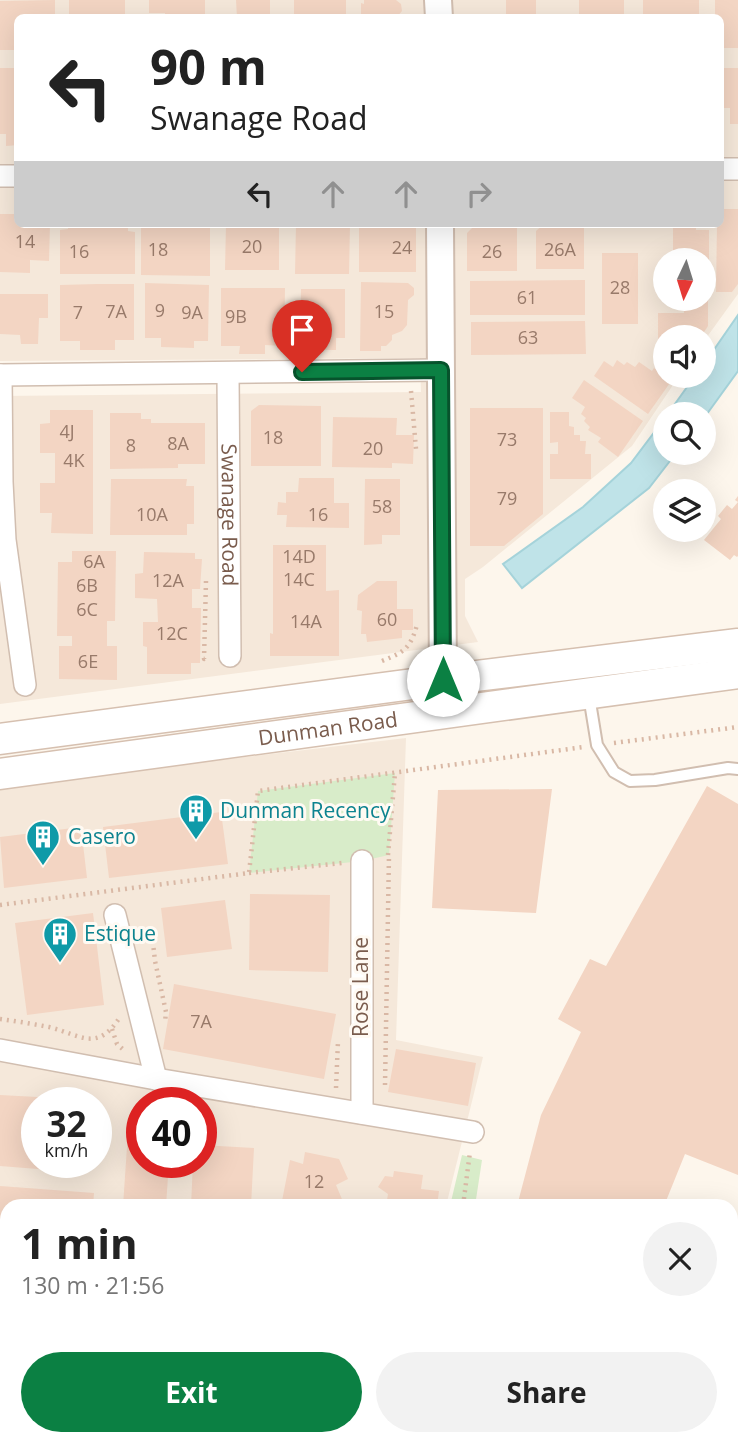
<!DOCTYPE html>
<meta charset="utf-8">
<style>
body{margin:0;font-family:"Open Sans",sans-serif;background:#f2f2f2;color:#222;height:100vh;display:flex;flex-direction:column;font-size:26px;white-space:nowrap}
*{box-sizing:border-box;margin:0}
p{font-size:23px;color:#767676}
.icon{flex:none;width:38px;height:38px;fill:none;stroke:currentColor;stroke-width:2;stroke-linecap:round;stroke-linejoin:round}
.map{position:relative;flex:1;overflow:hidden}
.drawer{position:absolute;left:0px;top:1199px;width:738px;height:247px;display:flex;flex-direction:column;background:#fff;border-radius:21px 21px 0 0;box-shadow:0 7px 28px #0002}
.drawer>*{flex:none}
.hud{position:absolute;left:14px;top:14px;width:710px;height:214px;border-radius:10px;box-shadow:0 7px 28px #0002;background:#fff;color:#222;overflow:hidden}
.needle{width:46px;rotate:184deg}
.fabs{position:absolute;left:653px;top:248px;display:grid;gap:14px}
.fabs a{display:grid;place-items:center;width:63px;height:63px;border-radius:50%;background:#fff;box-shadow:0 7px 28px #0002;font-size:35px}
.speed{position:absolute;left:21px;top:1087px;display:flex;gap:14px;font-size:35px;font-weight:700;text-align:center}
.speed>*{display:grid;place-content:center;width:91px;height:91px;border-radius:50%;background:#fff;box-shadow:0 7px 28px #0002;line-height:1}
.speed small{font-size:18px;font-weight:400}
.speed .limit{border:10px solid #d22;background:#fff;color:#111}
.pin{position:absolute;display:grid;place-items:center;width:60px;height:60px;color:#fff;margin:-72px -30px;border-radius:50% 50% 50% 0;rotate:-45deg;box-shadow:0 0 7px #0007}
.pin .icon{rotate:45deg}
.me{position:absolute;width:77px;margin:-38px;rotate:0deg;stroke-linejoin:round;filter:drop-shadow(0 0 5px #0008)}
.turn{display:flex;align-items:center;gap:24px;height:147px;padding:0 21px;font-size:32px}
.turn .icon{width:91px;height:91px;stroke-width:2.5}
.turn b{display:block;font-size:49px;line-height:60px}
.lanes{display:flex;align-items:center;height:66px;padding:0 21px;background:#0003;justify-content:center;gap:35px;direction:ltr}
.lanes .off{opacity:.35}
.round{display:grid;place-items:center;flex:none;width:74px;height:74px;border-radius:37px;background:#f2f2f2}
.head{display:flex;align-items:center;justify-content:space-between;height:119px;padding:0 21px}
h1{font-size:42px;font-weight:700;line-height:52px}
.primary-button{display:flex;gap:14px;margin-top:auto;padding:14px 21px}
.primary-button a{flex:1;height:80px;border-radius:42px;background:#0b8043;color:#fff;font-size:28px;font-weight:700;line-height:80px;text-align:center}
.primary-button a+a{background:#f2f2f2;color:#222}
.map>svg:first-child{display:block}
</style>
<div class="map">
<svg width="738" height="1445" viewBox="0 0 738 1445">
<rect width="100%" height="100%" fill="#fdf6ec"/>
<path fill="#f5e8da" fill-rule="evenodd" d="M0,0H738V294L704,341V338H665V376H679L632,446L483,567L465,579V616L478,642L0,704V396L421,392L420,358L0,361ZM18,18H721V224H18ZM665,261H704V299H665Z
M406,738L396,1040L483,1057L446,1206H7V1438H557L559,1445H0V786ZM37,1102H96V1162H37ZM142,1102H201V1162H142Z"/>
<path fill="#d8ecc9" d="M395,773L389,855L362,861L249,873L258,791Z
M462,1155L482,1160L475,1206H450Z"/>
<path fill="#bfe3e8" stroke="#a5d3da" stroke-width="2" d="M738,315V371L704,418V415H667L695,376H704V364Z
M665,418V453H676L649,488L522,588L503,564L583,507L631,463Z"/>
<path fill="#f3d5c3" d="M55,0V18H18V50H0V1Z
M69,0H125V18H69Z
M149,0H205V18H165V13H149Z
M236,0H270V18H237Z
M294,0H346V18H294Z
M364,0H396L401,4L402,11L396,18H361V3L364,4Z
M506,0H536V18H506Z
M579,0H624V18H579Z
M643,0H699V18H643Z
M715,0H738V48H721V18H715Z
M0,68H18V145L6,146V134H0Z
M721,68H738V124H730V108H721Z
M721,209H738V284L732,292H716L717,224H721Z
M0,214H18V224H50L49,261L30,260V273L0,272Z
M68,224H128V231L135,232V274H60V230L68,229Z
M141,224H210V276L141,275Z
M226,224H279V270H225Z
M296,224H350L349,274H295Z
M359,224H416V272H359Z
M476,224H517V271H467V233Z
M544,224H584V269H536V231Z
M673,224H696V230H709V281H704V261H673Z
M602,253H638V324H602Z
M585,280V315H470V281Z
M361,282L408,283L414,288V295L408,300L407,325L402,331L392,335V340L386,346H381V351H360Z
M145,283L209,285L208,341H194V348L161,347V338H145Z
M97,284H134V340H115V350H80V341H60V285Z
M221,288H285L284,346L265,345V354H239L240,346H221Z
M301,289H345V338H336V350H305V343H300Z
M0,294H48V318H39L38,344H21L20,335L0,334Z
M704,294H708V326L700,338H665V353H658V313H684V299H704Z
M585,321L586,354L471,355V322Z
M617,360L624,365L627,362L635,367L639,362L652,371L654,368L672,380L648,414L594,376L604,361L613,367Z
M584,380L643,421L618,457L598,442L601,438L588,430L590,427L584,421L586,418L581,414L585,407L572,398Z
M259,405L321,406V466H251V411Z
M470,408H543V514L504,546H470Z
M50,410H93V534L51,533L52,513H40V483H55V453H40V424L50,423Z
M550,412H569V426L574,427V435H580V441H586L585,454H591V479H550V454H558V442L550,443Z
M110,413H141V419H151V423H205V464H178V468L110,469Z
M333,417L397,418L396,435H414L413,464L392,463V468L332,467Z
M299,478H334V503H349V528L286,527L287,515H277L278,502L286,503V492H298Z
M111,479H187L186,486H194V524H187V535H110Z
M365,479H400V535H382V544L364,545Z
M738,496V556L737,557L734,555L730,560L704,540L721,519L718,516L727,505L732,509L738,502L735,500Z
M273,545H326V591L339,590V656H270V633L273,634Z
M72,551H116L115,621H107V646H117V680L59,679V646H72V636H57L58,562H72Z
M144,552L195,553V559H202L200,589H192V608H201L200,663H191V674H147V647L143,646V622H158L157,599L135,598V574L143,573Z
M377,581H397V609H413V630H402V638L367,642L366,634H361L362,611L357,610L358,595Z
M707,786L738,804V1175L685,1154L664,1206H517L541,1115L581,1032L558,1019L590,959L606,966Z
M552,789L536,913L432,908L438,790Z
M221,812L228,864L109,878L103,827Z
M81,827L87,878L4,888L0,837Z
M250,894L330,895L328,972L249,970Z
M225,900L232,949L167,957L161,908Z
M93,913L104,1005L27,1015L15,923Z
M174,984L336,1014L324,1079L163,1049Z
M396,1049L476,1063L468,1106L388,1092Z
M0,1095L93,1100V1102H37V1162H88V1173L0,1166Z
M128,1132L142,1133V1162H169L166,1206H123Z
M201,1145L254,1148L251,1206H191L193,1162H201Z
M305,1152L339,1159L348,1179L336,1185L344,1204L281,1206L290,1160L303,1164Z
M394,1171L423,1175L421,1189L439,1191L437,1206H386L388,1194L378,1187L385,1176L393,1177Z
M0,1186L94,1193L93,1206H7V1237L0,1236Z
M0,1308L7,1309V1332H0Z
M0,1345H7V1381L0,1380Z
M698,1438H728V1441L738,1442V1445H682V1439Z"/>
<g fill="none" stroke-linecap="round" stroke-linejoin="round">
<g stroke="#d1beb0" stroke-width="14">
<path id="service" d="M589,696L597,745L614,772L630,781L655,780L728,768L738,769
M732,1240L738,1239"/>
</g>
<g stroke="#d1beb0" stroke-width="24">
<g id="minor">
<path d="M721,169H738"/>
<path d="M0,176H18"/>
<path id="s1" d="M228,373L230,656"/>
<path d="M0,375L441,370"/>
<path d="M1,375L2,482L5,540L25,685"/>
<path d="M362,861V1113"/>
<path d="M115,915L156,1079"/>
<path d="M0,1050L156,1079L473,1132"/>
<path d="M0,1413L7,1414"/>
<path d="M341,1438L429,1445"/>
</g>
</g>
<g stroke="#d1beb0" stroke-width="30">
<path id="tertiary" d="M438,0L439,18
M440,224L443,680L445,712"/>
</g>
<g stroke="#d6c0b0" stroke-width="33">
<g id="secondary">
<path d="M0,739L443,680L738,644"/>
<path id="s2" d="M0,774L738,673"/>
</g>
</g>
<path stroke="#d9b8a5" stroke-width="4.5" stroke-dasharray="2 5" stroke-linecap="butt" d="M411,391L416,449
M206,581L204,659L209,658
M382,661C404,652 410,649 417,625
M614,743L738,727
M388,855L395,773
M249,873L342,863
M0,905L249,873L258,791L584,747
M152,934L155,961L166,1012L165,1022
M0,1019C16,1021 33,1024 49,1027C81,1035 97,1053 120,1017
M112,1029L117,1044L126,1052
M385,1085L389,855
M336,1088L338,1041
M463,1206L470,1152
M152,1438L231,1445
M641,1445L642,1438"/>
<use href="#service" stroke="#fff" stroke-width="10"/>
<use href="#minor" stroke="#fff" stroke-width="21"/>
<use href="#tertiary" stroke="#fff" stroke-width="26"/>
<use href="#secondary" stroke="#fff" stroke-width="30"/>
</g>
<g fill="none" stroke-linecap="round" stroke-linejoin="round">
<g stroke="#07532c" stroke-width="18">
<path id="route" d="M302,372L441,370L443,680"/>
</g>
<use href="#route" stroke="#0b8043" stroke-width="12"/>
</g>
<defs>
<g id="building-pin" transform="scale(1.75)"><path d="M0 17L-7.5 6A9.5 9.5 0 1 1 7.5 6Z" fill="#0f9aa8" stroke="#fffaf3"/><path d="M-4-6H4V6H1V3H-1V6H-4ZM-2.5-4.3h1.7v1.8h-1.7ZM.8-4.3h1.7v1.8H.8ZM-2.5-1h1.7V.8h-1.7ZM.8-1h1.7V.8H.8Z" fill="#fff"/></g>
</defs>
<g fill-rule="evenodd">
<use href="#building-pin" x="196" y="811"/>
<use href="#building-pin" x="43" y="837"/>
<use href="#building-pin" x="60" y="934"/>
</g>
<g text-anchor="middle" stroke-width="6" stroke-linejoin="round" paint-order="stroke">
<g font-size="18" fill="#987a6a">
<text x="25" y="248">14</text>
<text x="252" y="253">20</text>
<text x="402" y="254">24</text>
<text x="158" y="256">18</text>
<text x="560" y="256">26A</text>
<text x="79" y="258">16</text>
<text x="492" y="258">26</text>
<text x="620" y="294">28</text>
<text x="527" y="304">61</text>
<text x="160" y="317">9</text>
<text x="116" y="318">7A</text>
<text x="384" y="318">15</text>
<text x="78" y="319">7</text>
<text x="192" y="319">9A</text>
<text x="236" y="323">9B</text>
<text x="528" y="344">63</text>
<text x="67" y="438">4J</text>
<text x="273" y="444">18</text>
<text x="507" y="446">73</text>
<text x="178" y="450">8A</text>
<text x="131" y="452">8</text>
<text x="373" y="455">20</text>
<text x="74" y="467">4K</text>
<text x="507" y="505">79</text>
<text x="382" y="513">58</text>
<text x="152" y="521">10A</text>
<text x="318" y="521">16</text>
<text x="299" y="563">14D</text>
<text x="94" y="568">6A</text>
<text x="299" y="586">14C</text>
<text x="168" y="587">12A</text>
<text x="87" y="592">6B</text>
<text x="87" y="616">6C</text>
<text x="387" y="626">60</text>
<text x="306" y="628">14A</text>
<text x="172" y="640">12C</text>
<text x="88" y="668">6E</text>
<text x="201" y="1028">7A</text>
<text x="314" y="1188">12</text>
</g>
<g font-size="21" fill="#7a5c4d" stroke="#fffaf3">
<text dy="7" stroke="none"><textPath href="#s1" startOffset="142">Swanage Road</textPath></text>
<text dy="7" stroke="none"><textPath href="#s2" startOffset="331">Dunman Road</textPath></text>
<text transform="translate(361 987) rotate(-90)" y="7">Rose Lane</text>
</g>
<g font-size="21" fill="#0d838f" stroke="#fffaf3" text-anchor="start">
<text x="220" y="818">Dunman Recency</text>
<text x="68" y="844">Casero</text>
<text x="84" y="941">Estique</text>
</g>
</g>
</svg>
<div class="fabs">
<a><svg class="needle" viewBox="-14 -14 28 28"><path d="M0-13l5 13h-10z" fill="#e53935"/><path d="M0 13l5-13h-10z" fill="#767676"/></svg></a>
<a><svg class="icon" aria-label="sound" viewBox="0 0 24 24"><path d="M4 9h4l5-4v14l-5-4H4zM17 9q2 3 0 6"/></svg></a>
<a><svg class="icon" aria-label="search" viewBox="0 0 24 24"><circle cx="10" cy="10" r="6"/><path d="M15 15l6 6"/></svg></a>
<a><svg class="icon" aria-label="layers" viewBox="0 0 24 24"><path d="M12 4l9 5-9 5-9-5zM3 14l9 5 9-5"/></svg></a>
</div>
<div class="speed"><div>32<small>km/h</small></div><div class="limit">40</div></div>
<div class="pin" style="left:302px;top:372px;background:#d93025"><svg class="icon" aria-label="arrive" viewBox="0 0 24 24"><path d="M6 21V4h12l-3 4 3 4H6"/></svg></div>
<svg class="me" style="left:443px;top:680px" viewBox="-20 -20 40 40"><circle r="19" fill="#fff"/><path d="M0-13L10 11 0 6-10 11z" fill="#0b8043"/></svg>
<div class="hud">
<div class="turn"><svg class="icon" aria-label="left" viewBox="0 0 24 24"><path d="M17 20v-9H6M10 6l-5 5 5 5"/></svg><div><b>90 m</b>Swanage Road</div></div>
<div class="lanes"><svg class="icon" aria-label="left" viewBox="0 0 24 24"><path d="M17 20v-9H6M10 6l-5 5 5 5"/></svg><svg class="icon off" aria-label="ahead" viewBox="0 0 24 24"><path d="M12 20V5M6 11l6-6 6 6"/></svg><svg class="icon off" aria-label="ahead" viewBox="0 0 24 24"><path d="M12 20V5M6 11l6-6 6 6"/></svg><svg class="icon off" aria-label="right" viewBox="0 0 24 24"><path d="M7 20v-9h11M14 6l5 5-5 5"/></svg></div>
</div>
<section class="drawer">
<div class="head"><div><h1>1 min</h1><p>130 m · 21:56</p></div><a class="round"><svg class="icon" aria-label="close" viewBox="0 0 24 24"><path d="M6 6l12 12M18 6L6 18"/></svg></a></div>
<div class="primary-button"><a>Exit</a><a>Share</a></div>
</section>
</div>
